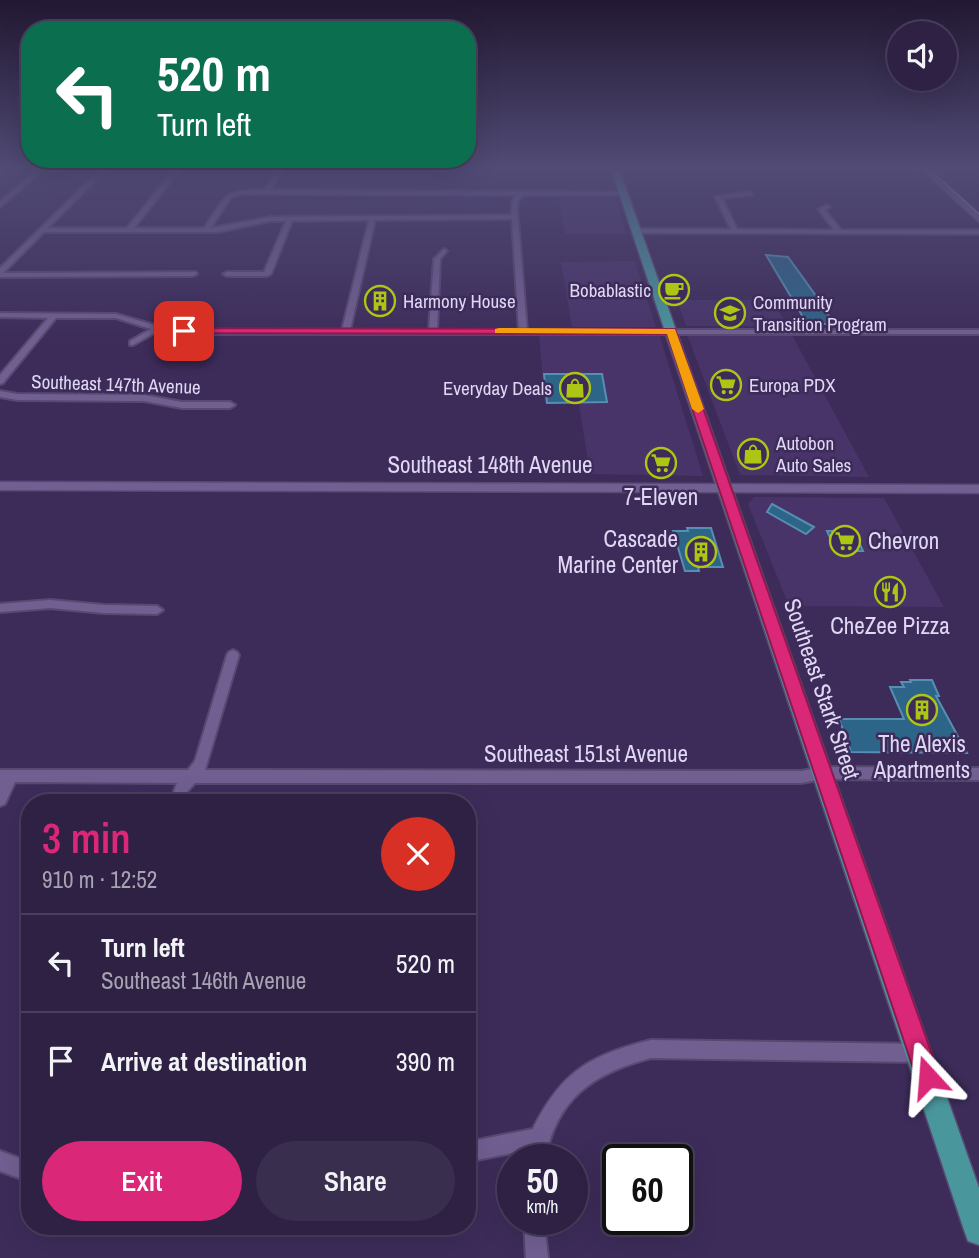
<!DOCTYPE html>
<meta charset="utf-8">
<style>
body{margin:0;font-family:"Archivo Narrow",sans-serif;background:#3a2e4f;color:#f1f3f6;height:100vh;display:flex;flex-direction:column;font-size:26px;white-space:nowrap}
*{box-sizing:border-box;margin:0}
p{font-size:23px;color:#a7a3b2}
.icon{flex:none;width:38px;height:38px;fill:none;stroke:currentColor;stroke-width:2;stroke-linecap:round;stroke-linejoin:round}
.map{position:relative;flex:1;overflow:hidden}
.drawer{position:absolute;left:21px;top:794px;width:455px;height:441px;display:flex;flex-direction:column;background:#2e2144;border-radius:28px;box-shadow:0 7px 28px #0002,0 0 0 2px #493e5d}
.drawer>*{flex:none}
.banner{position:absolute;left:21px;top:21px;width:455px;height:147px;border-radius:28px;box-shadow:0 7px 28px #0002,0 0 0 2px #493e5d;background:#0b6e4f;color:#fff;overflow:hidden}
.tools{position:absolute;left:887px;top:21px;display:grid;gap:14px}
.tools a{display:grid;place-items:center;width:70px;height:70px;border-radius:50%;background:#2e2144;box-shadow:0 7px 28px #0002,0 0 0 2px #493e5d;font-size:35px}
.speed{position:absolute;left:497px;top:1144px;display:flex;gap:14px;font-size:35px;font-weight:700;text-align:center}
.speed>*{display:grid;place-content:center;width:91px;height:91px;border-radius:50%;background:#2e2144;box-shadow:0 7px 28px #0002,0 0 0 2px #493e5d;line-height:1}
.speed small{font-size:18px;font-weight:400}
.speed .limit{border:4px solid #111;border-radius:10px;background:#fff;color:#111}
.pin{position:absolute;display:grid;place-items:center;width:60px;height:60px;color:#fff;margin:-30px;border-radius:14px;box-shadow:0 4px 10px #0006}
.me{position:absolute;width:77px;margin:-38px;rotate:341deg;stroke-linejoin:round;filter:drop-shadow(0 0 5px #0008)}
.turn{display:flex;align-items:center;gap:24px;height:147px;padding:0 21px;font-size:32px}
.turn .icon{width:91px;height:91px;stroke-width:2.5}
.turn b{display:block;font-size:49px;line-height:60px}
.round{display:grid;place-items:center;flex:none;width:74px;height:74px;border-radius:37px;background:#3a2e4f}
.headline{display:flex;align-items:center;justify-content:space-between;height:119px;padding:0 21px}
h1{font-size:42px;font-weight:600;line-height:52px;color:#db2777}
.button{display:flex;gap:14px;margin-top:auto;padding:14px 21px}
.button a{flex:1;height:80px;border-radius:42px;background:#db2777;color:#fff;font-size:28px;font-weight:600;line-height:80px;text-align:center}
.button a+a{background:#3a2e4f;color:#f1f3f6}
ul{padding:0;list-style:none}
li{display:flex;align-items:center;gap:21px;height:98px;padding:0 21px;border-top:2px solid #493e5d}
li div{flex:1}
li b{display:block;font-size:26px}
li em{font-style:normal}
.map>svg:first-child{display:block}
</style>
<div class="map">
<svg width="979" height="1258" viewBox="0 0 979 1258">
<rect width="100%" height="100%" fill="#3d2c5a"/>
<path fill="#483469" d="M558,196H615L626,234H565Z
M635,261L656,327H572L561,262Z
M677,300H773L787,326H686Z
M659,334L703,476L590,474L579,404L545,403L539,335Z
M687,334L792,335L869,477L740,475Z
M754,497L884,498L944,607L789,606L748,504Z"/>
<path fill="#2d6588" stroke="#578eb3" stroke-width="2" d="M766,255L788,257L819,300L832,321H830L831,324H811L803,317Z
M544,374H602L607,402L547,403Z
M772,504L814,527L806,534L767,512Z
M687,528H711L723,567H698L699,571H685L673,531H688Z
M827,531H854L863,551H836Z
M910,680H932L939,696H936L967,753L851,752L839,719H904L890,687H904L901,682H911Z"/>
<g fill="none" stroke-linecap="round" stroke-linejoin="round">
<g stroke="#584971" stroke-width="4">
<path id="street" d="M45,166H53L42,171L0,207V202L38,169Z
M104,166H110L48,228H127L177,166H183L134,228H204C227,195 222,190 265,190L279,166H285L271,190L624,192L626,195H524L519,200L517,207L527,330H979V334H195L158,331L133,345H130V341L151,329L116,318H56L3,383L0,384V375L48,318L0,317V313L116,314L158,326L195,330H342L369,220L292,221L271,274L267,276H227L223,274L227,272H264L286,221H271L218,232H44L3,273L196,272L197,274L193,276L0,277V268ZM242,194L517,195L513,199L511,215L271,217L211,228L231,197ZM512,219L519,330H437L440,259L447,251L444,249L434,259L429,330H350L375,220Z
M750,192L752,195L722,198L737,229L834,230L818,209L827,205L830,207L825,210L841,230H979V234L637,233L634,231L637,229H731L715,197Z
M0,391L17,394L144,395L182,402H230L235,405L230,408H182L144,401L17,400L0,397Z
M50,600L104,605L157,606L163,610L157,614L104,613L50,608L0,612V604Z
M233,650L237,652L239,655L205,770L801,771L823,767L979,768V780L823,779L801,783H195L187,792L184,803H170L177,783L15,782L5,804L0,806V770H188L195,761L227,655L229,652Z
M651,1040L920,1044L927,1046L929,1053L927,1060L920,1062L651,1058C593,1073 556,1099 545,1160H525L527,1150L467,1162V1142L533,1129C561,1072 590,1055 651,1040Z
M0,1151L30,1162V1182L0,1171Z
M524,1220H544L548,1258H526Z"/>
</g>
<g stroke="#584971" stroke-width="3">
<path id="secondary" d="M917,166H925L979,216V222Z
M0,482L979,485V493L0,490Z"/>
</g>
<g stroke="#584971" stroke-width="3">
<path id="primary" d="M610,166H618L979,1188V1245L968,1241L964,1230Z"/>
</g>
<use href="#street" fill="#715f92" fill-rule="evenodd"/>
<use href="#secondary" fill="#715f92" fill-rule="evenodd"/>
<use href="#primary" fill="#49969d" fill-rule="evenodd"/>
<path stroke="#9386ab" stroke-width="2" d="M926,166L979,214"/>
</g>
<linearGradient id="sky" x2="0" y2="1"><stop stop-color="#221832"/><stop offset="0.49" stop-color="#514b76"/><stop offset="1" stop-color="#514b76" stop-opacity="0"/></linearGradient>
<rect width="979" height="342" fill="url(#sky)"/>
<path fill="#db2777" stroke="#8e194d" stroke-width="2" d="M184,328L675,329L940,1077L937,1086L928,1089L919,1086L916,1077L667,334L180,333V329Z"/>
<path fill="#f59e0b" d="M499,328L675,329L704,409L698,413L692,409L667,334L495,333V329Z"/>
<defs>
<g id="cafe-ring" transform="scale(1.575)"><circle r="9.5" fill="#3d2c5a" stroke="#acc613" stroke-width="1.5"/><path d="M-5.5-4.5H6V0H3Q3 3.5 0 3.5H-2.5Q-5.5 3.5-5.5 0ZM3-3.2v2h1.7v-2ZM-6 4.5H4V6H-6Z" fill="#acc613"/></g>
<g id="building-ring" transform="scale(1.575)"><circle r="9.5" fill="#3d2c5a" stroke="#acc613" stroke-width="1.5"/><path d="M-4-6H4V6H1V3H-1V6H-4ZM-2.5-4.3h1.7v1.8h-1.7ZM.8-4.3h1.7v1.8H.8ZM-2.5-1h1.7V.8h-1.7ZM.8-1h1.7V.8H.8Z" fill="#acc613"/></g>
<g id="school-ring" transform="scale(1.575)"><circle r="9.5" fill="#3d2c5a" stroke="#acc613" stroke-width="1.5"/><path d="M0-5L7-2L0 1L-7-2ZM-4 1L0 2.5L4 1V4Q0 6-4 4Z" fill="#acc613"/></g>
<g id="supermarket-ring" transform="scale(1.575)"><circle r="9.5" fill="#3d2c5a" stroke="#acc613" stroke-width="1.5"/><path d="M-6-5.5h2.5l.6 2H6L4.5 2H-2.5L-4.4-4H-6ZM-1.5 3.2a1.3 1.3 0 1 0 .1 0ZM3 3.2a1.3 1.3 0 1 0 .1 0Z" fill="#acc613"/></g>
<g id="shop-ring" transform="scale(1.575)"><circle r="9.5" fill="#3d2c5a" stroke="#acc613" stroke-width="1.5"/><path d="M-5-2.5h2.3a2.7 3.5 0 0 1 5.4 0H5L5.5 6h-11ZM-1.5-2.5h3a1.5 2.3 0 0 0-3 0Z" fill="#acc613"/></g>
<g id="restaurant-ring" transform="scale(1.575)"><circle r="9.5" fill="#3d2c5a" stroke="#acc613" stroke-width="1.5"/><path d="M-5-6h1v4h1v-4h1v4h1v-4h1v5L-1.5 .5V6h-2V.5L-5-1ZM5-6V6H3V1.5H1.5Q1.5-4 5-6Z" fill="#acc613"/></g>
</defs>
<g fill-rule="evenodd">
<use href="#cafe-ring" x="674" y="290"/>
<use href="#building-ring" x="380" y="301"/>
<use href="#school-ring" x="730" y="313"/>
<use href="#supermarket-ring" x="726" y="385"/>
<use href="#shop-ring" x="575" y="388"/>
<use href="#shop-ring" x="753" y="454"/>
<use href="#supermarket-ring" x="661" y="463"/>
<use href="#supermarket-ring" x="845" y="541"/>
<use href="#building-ring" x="701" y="552"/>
<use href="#restaurant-ring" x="890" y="592"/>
<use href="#building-ring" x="922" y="710"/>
</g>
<g text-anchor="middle" stroke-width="5" stroke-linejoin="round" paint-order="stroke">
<g font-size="19" fill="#dfd7f4" stroke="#3d2c5a" text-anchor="start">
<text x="651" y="297" text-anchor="end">Bobablastic</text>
<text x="403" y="308">Harmony House</text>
<text x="753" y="309">Community<tspan x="753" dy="22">Transition Program</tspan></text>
<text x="749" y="392">Europa PDX</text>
<text x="552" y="395" text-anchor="end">Everyday Deals</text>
<text x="776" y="450">Autobon<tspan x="776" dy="22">Auto Sales</tspan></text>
</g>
<g font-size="19" fill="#dfd7f4" stroke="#3d2c5a">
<text transform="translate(116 384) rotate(2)" y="7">Southeast 147th Avenue</text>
</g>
<g font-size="23" fill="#dfd7f4" stroke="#3d2c5a">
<text x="490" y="473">Southeast 148th Avenue</text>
<text transform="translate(822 689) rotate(71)" y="8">Southeast Stark Street</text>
<text x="586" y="762">Southeast 151st Avenue</text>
</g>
<g font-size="23" fill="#dfd7f4" stroke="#3d2c5a">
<text x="661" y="505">7-Eleven</text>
<text x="678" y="547" text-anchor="end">Cascade<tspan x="678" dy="26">Marine Center</tspan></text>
<text x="868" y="549" text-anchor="start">Chevron</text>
<text x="890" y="634">CheZee Pizza</text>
<text x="922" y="752">The Alexis<tspan x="922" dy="26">Apartments</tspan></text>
</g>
</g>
</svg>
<div class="tools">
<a><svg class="icon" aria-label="sound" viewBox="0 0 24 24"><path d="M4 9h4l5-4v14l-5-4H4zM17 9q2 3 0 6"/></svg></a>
</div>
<div class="speed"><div>50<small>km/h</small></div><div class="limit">60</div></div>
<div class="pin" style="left:184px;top:331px;background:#d93025"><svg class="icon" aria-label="arrive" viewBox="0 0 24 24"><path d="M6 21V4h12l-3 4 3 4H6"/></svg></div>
<svg class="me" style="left:928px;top:1077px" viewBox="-20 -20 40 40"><path d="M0-17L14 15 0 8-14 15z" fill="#db2777" stroke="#fff" stroke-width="4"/></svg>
<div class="banner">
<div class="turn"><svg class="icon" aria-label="left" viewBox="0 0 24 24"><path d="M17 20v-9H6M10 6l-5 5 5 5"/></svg><div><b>520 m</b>Turn left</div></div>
</div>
<section class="drawer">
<div class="headline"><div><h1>3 min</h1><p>910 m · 12:52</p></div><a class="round" style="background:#d93025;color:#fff"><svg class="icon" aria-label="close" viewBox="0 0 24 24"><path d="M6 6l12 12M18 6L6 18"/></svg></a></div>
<ul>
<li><svg class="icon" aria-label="left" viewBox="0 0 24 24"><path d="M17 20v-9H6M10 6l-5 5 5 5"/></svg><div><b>Turn left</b><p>Southeast 146th Avenue</p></div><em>520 m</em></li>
<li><svg class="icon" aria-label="arrive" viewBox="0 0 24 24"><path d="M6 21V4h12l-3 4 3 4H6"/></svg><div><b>Arrive at destination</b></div><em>390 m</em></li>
</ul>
<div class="button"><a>Exit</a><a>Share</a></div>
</section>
</div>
